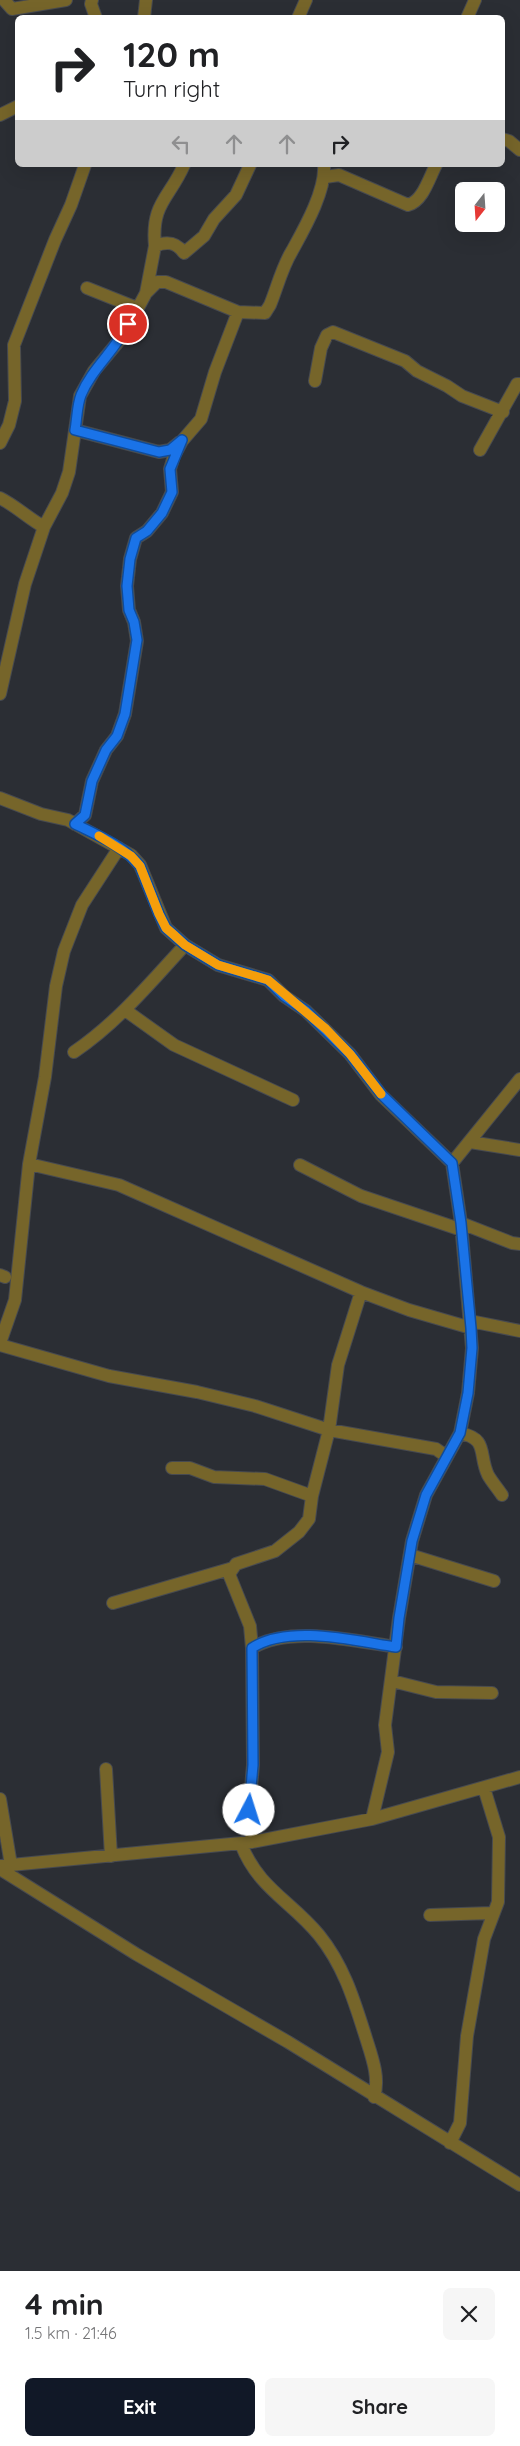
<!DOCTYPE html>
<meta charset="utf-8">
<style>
body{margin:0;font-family:Quicksand,sans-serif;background:#f6f6f6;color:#202124;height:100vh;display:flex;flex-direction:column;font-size:19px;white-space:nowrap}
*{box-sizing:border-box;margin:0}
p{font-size:16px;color:#757577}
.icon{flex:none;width:28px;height:28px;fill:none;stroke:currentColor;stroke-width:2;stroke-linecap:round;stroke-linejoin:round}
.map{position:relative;height:2271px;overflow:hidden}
.sheet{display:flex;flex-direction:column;background:#fff;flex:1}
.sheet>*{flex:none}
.guide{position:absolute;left:15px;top:15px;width:490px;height:152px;border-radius:8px;box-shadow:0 5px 20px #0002;background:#fff;color:#202124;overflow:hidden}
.needle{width:32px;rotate:197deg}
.buttons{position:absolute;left:455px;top:182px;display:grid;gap:10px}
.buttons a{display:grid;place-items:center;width:50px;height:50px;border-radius:8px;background:#fff;box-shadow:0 5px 20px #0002;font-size:25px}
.pin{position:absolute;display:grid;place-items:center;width:42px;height:42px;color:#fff;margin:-21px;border:2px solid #fff;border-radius:50%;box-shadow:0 1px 5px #0007}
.me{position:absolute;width:55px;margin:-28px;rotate:5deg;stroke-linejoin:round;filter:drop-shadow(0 0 4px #0008)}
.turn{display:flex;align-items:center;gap:18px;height:105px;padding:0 25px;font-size:22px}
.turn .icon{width:65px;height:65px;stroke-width:2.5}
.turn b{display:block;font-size:35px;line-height:42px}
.lanes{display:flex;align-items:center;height:48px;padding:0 25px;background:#0003;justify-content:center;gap:25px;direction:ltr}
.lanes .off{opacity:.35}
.round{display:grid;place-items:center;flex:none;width:52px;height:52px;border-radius:8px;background:#f6f6f6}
.headline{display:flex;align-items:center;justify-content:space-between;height:85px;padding:0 25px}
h1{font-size:30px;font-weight:700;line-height:38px}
.cta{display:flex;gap:10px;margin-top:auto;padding:10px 25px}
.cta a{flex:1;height:58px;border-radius:8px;background:#111827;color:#fff;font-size:20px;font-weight:700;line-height:58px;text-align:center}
.cta a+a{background:#f6f6f6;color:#202124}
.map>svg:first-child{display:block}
</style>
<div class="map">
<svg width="520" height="2271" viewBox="0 0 520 2271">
<rect width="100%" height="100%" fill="#2b2e34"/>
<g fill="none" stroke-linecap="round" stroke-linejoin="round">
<g stroke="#474a50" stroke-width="14">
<path id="minor" d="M4,0L12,9L66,0
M92,0L91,4L96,18
M144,18L146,0
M298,18L306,0
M467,18L475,0
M0,115L18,106
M502,139L509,141L520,150
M325,177L339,175L408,205C423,201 429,178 436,165
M155,246C151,203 169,199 184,165
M87,288L137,308
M146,293L157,282H166L238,312L265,313L270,305C277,288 282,267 292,251C304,229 326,191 324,165
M315,381L321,348L327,335L333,332L405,361L417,371L447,386L462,396L503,412
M75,430L159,452L170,450L180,442
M0,443L9,425L15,401L14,345L55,240L71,205L85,165
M480,450L517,384H520
M0,498C16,506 28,518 44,527L25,584L0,694
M44,527L62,493L69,472L80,396L94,371L123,336L146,293L155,246C167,241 176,242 184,253L204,236L214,219L236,195L250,165
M0,798L41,814L68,820L131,855L140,865L166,928L185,945L218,965L268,980L284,996L306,1011L350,1054L381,1095L452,1163L520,1079
M75,824L85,815L92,781L106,750L117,736L125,714L137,641L134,622L129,610L127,586L130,559L136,538L147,531L162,513L172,492L170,469L174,456L182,441L201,419L215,372L238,312
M125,1010L174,1045L293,1100
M74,1052C118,1022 150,983 185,945
M470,1142L520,1150
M29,1164L119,1185L361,1292L409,1310L471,1328
M300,1165L361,1196L462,1230
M461,1223L512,1243L520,1244
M0,1275L5,1277
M470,1321L520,1331
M0,1343L15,1300L29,1164L45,1077L56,986L64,951L82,905L119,848
M0,1345L109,1376L197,1392L255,1406L329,1430L436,1449L446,1456
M460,1433C489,1439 478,1454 488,1475C492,1482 498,1489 502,1495
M172,1468H190L214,1477L265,1479L312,1496
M410,1555L494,1581
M113,1603L233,1568
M252,1648C290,1625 354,1641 396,1647
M392,1681L436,1692L492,1693
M106,1769L111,1856
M0,1799L11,1865
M372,1819L388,1752L385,1725L399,1618L412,1541L426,1495L460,1433L468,1393L472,1348L461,1223L452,1163
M252,1842L249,1810L253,1765L252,1648L250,1626L229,1574L236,1564L275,1551L299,1532L309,1519L312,1496L329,1430L338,1365L361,1292
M241,1844C258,1888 291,1901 319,1935C344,1966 354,2000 366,2038C372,2057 380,2078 374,2097
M0,1866L252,1842L372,1819L520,1777
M0,1869L136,1954L288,2042L520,2185
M430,1915L492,1913
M450,2143L460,2123L467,2036L484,1939L498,1902L499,1837L484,1788"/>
</g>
<use href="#minor" stroke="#76652a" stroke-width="12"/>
</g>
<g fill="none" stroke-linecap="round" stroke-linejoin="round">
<g stroke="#114b97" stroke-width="12">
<path id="route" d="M128,324C116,350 92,368 81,395C77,405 77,419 75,430L159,452L170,450L182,440L170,469L172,492L162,513L147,531L136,538L130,559L127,586L129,610L134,622L137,640L125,714L117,736L106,750L92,781L85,815L75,824C97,835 124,846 140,866L159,914L166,928L174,935L185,945L218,965L268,980L284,996L306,1011L350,1054L382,1095L452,1163L461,1223L471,1328L472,1348L468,1393L460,1433L426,1495L412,1541L399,1618L396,1647C355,1641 289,1624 252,1648L253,1765L249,1810"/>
</g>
<use href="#route" stroke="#1a73e8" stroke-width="9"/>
<path stroke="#f59e0b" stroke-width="9" d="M99,836L131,856L140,866L159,914L166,928L174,935L185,945L218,965L268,980L326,1029L350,1054L381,1094"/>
</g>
</svg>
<div class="buttons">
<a><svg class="needle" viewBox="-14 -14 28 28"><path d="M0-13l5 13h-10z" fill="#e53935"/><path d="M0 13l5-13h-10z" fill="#757577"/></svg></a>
</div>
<div class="pin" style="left:128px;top:324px;background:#d93025"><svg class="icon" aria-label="arrive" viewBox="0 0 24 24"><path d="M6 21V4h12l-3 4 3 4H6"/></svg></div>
<svg class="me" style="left:249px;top:1810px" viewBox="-20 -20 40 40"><circle r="19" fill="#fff"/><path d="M0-13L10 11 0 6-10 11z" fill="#1a73e8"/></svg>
<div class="guide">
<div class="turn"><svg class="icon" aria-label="right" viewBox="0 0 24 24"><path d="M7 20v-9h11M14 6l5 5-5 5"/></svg><div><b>120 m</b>Turn right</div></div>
<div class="lanes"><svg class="icon off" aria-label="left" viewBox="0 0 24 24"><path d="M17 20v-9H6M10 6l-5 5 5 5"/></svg><svg class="icon off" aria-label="ahead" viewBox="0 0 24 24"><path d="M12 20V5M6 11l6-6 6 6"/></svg><svg class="icon off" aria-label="ahead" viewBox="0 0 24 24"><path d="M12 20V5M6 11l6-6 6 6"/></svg><svg class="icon" aria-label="right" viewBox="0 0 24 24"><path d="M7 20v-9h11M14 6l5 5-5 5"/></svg></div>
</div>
</div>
<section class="sheet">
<div class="headline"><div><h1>4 min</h1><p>1.5 km · 21:46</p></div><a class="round"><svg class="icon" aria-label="close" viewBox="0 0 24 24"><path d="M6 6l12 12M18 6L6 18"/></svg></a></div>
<div class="cta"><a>Exit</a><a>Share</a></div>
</section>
